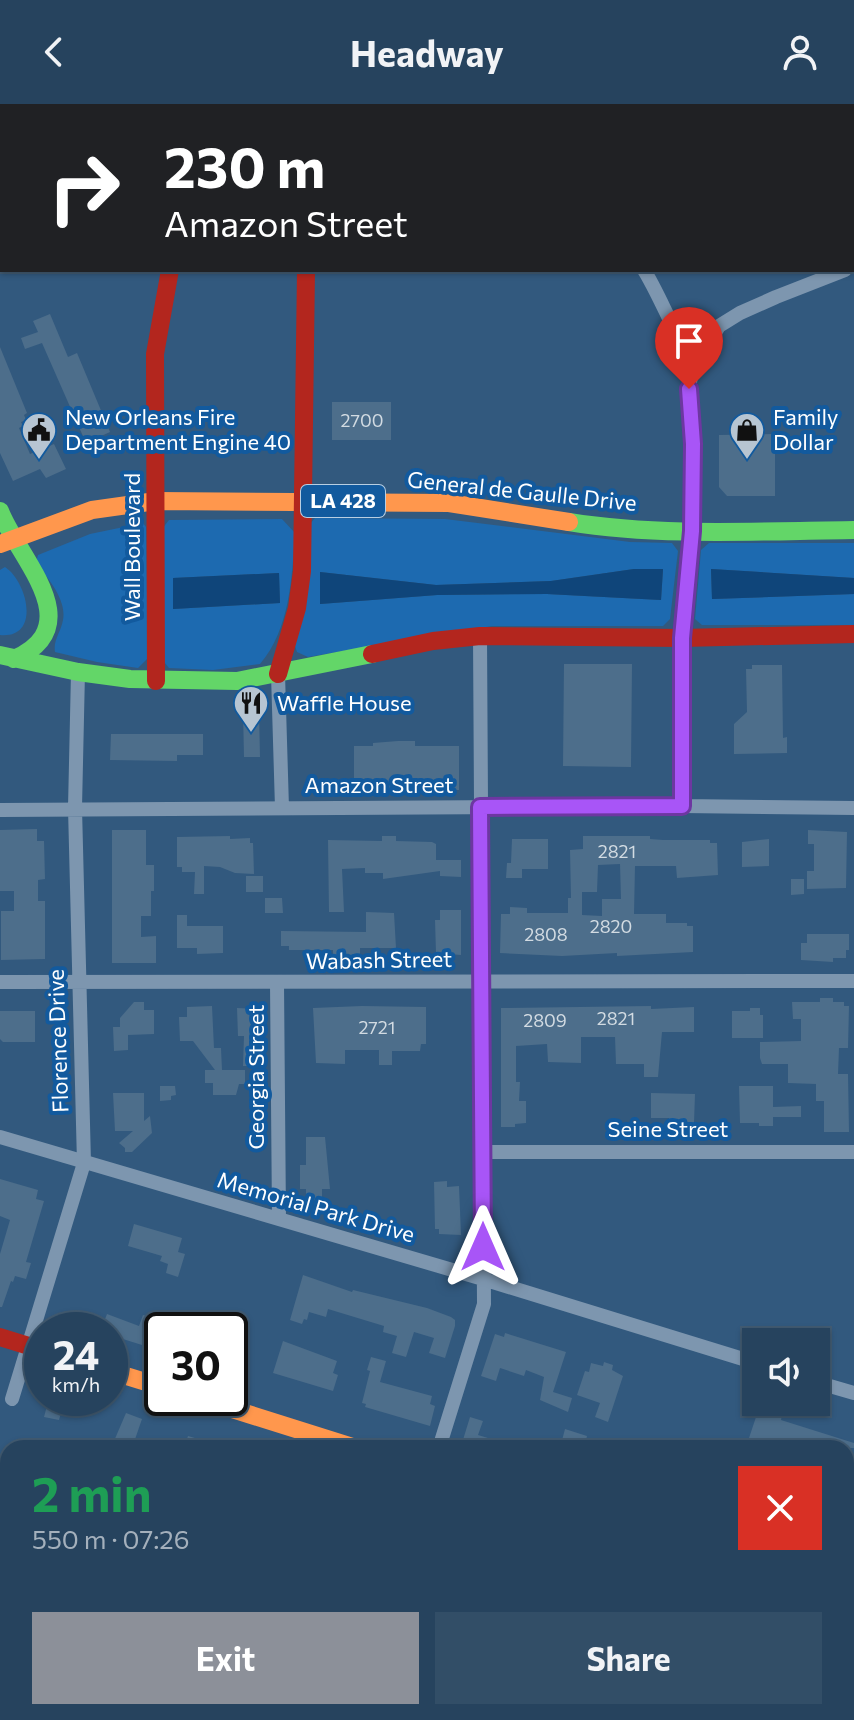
<!DOCTYPE html>
<meta charset="utf-8">
<style>
body{margin:0;font-family:Commissioner,sans-serif;background:#324e67;color:#f1f3f6;height:100vh;display:flex;flex-direction:column;font-size:30px;white-space:nowrap}
*{box-sizing:border-box;margin:0}
p{font-size:26px;color:#a4b0bc}
.icon{flex:none;width:44px;height:44px;fill:none;stroke:currentColor;stroke-width:2;stroke-linecap:round;stroke-linejoin:round}
.map{position:relative;flex:1;overflow:hidden}
.panel{position:absolute;left:0px;top:1336px;width:854px;height:280px;display:flex;flex-direction:column;background:#26435e;border-radius:24px 24px 0 0;box-shadow:0 2px 6px #0004,0 0 0 2px #425c73}
.panel>*{flex:none}
.top-card{position:absolute;left:0px;top:0px;width:854px;height:168px;box-shadow:0 2px 6px #0004,0 0 0 2px #425c73;background:#202124;color:#fff;overflow:hidden}
.tools{position:absolute;left:742px;top:1224px;display:grid;gap:16px}
.tools a{display:grid;place-items:center;width:88px;height:88px;border-radius:0px;background:#26435e;box-shadow:0 2px 6px #0004,0 0 0 2px #425c73;font-size:40px}
.speed{position:absolute;left:24px;top:1208px;display:flex;gap:16px;font-size:40px;font-weight:700;text-align:center}
.speed>*{display:grid;place-content:center;width:104px;height:104px;border-radius:50%;background:#26435e;box-shadow:0 2px 6px #0004,0 0 0 2px #425c73;line-height:1}
.speed small{font-size:20px;font-weight:400}
.speed .limit{border:4px solid #111;border-radius:12px;background:#fff;color:#111}
.pin{position:absolute;display:grid;place-items:center;width:68px;height:68px;color:#fff;margin:-82px -34px;border-radius:50% 50% 50% 0;rotate:-45deg;box-shadow:0 0 8px #0007}
.pin .icon{rotate:45deg}
.me{position:absolute;width:88px;margin:-44px;rotate:0deg;stroke-linejoin:round;filter:drop-shadow(0 0 6px #0008)}
.turn{display:flex;align-items:center;gap:28px;height:168px;padding:0 32px;font-size:36px}
.turn .icon{width:104px;height:104px;stroke-width:2.5}
.turn b{display:block;font-size:56px;line-height:68px}
.round{display:grid;place-items:center;flex:none;width:84px;height:84px;border-radius:0px;background:#324e67}
.head{display:flex;align-items:center;justify-content:space-between;height:136px;padding:0 32px}
h1{font-size:48px;font-weight:700;line-height:60px;color:#1e9e55}
.button{display:flex;gap:16px;margin-top:auto;padding:16px 32px}
.button a{flex:1;height:92px;border-radius:0px;background:#8c9099;color:#fff;font-size:32px;font-weight:700;line-height:92px;text-align:center}
.button a+a{background:#324e67;color:#f1f3f6}
header{display:flex;justify-content:space-between;align-items:center;height:104px;padding:0 32px;background:#26435e;font-size:36px;font-weight:700}
.map>svg:first-child{display:block}
</style>
<header><svg class="icon" aria-label="back" viewBox="0 0 24 24"><path d="M15 5l-7 7 7 7"/></svg>Headway<svg class="icon" aria-label="person" viewBox="0 0 24 24"><circle cx="12" cy="8" r="4"/><path d="M4 21q1-7 8-7t8 7"/></svg></header>
<div class="map">
<svg width="854" height="1616" viewBox="0 0 854 1616">
<rect width="100%" height="100%" fill="#32597e"/>
<path fill="#1d6ab0" fill-rule="evenodd" d="M315,414L445,415L630,438L672,439L678,447L670,515L663,522H492L308,553L297,548L294,539L310,420ZM634,465L663,466L661,496L547,490L437,491L320,500V468L436,481L551,477Z
M282,415L295,429C292,473 290,525 260,560L213,566L169,564L160,553L162,425L169,416ZM279,469L280,499L173,505V474Z
M143,419L146,423L148,554L138,564L97,558L55,548C53,536 61,528 63,516C67,495 47,474 36,458L38,451L90,430Z
M709,439H854V474L711,465L712,495L854,490V521H702L695,515L701,446Z
M5,463C28,478 41,535 0,531V466Z"/>
<path fill="#0f457a" d="M634,465H663L661,496L547,490L437,491L320,500V468L436,481L551,477Z
M711,465L854,474V490L712,495Z
M279,469L280,499L173,505V474Z"/>
<path fill="#4d6e8b" fill-rule="evenodd" d="M50,210L68,253L77,249L110,328L86,339L42,239L25,245L21,234L38,228L33,217Z
M0,243L27,309L24,311L26,316L21,318L23,322L19,324L30,350L54,340L66,365L46,374L40,365L13,377L0,349Z
M332,298H391V336H332Z
M775,330V392H727L719,383V331Z
M564,560H632L631,663L563,662Z
M752,561H782L783,634L787,633V649L734,650V620L747,608L746,565H752Z
M243,607H259L260,653H244Z
M111,630H203V651H177V657L110,656Z
M398,637H415V642H459V686H354V642H373V639Z
M37,725V737H44L45,775L38,776V797H45V855L1,856V807H14V787H0V726Z
M112,726H146V761H154V787H151V812H141V833L156,832V859H112Z
M808,726L847,728L846,784L807,785V767H814V740H808Z
M230,732V735L250,734V739H253L254,770L235,769L220,763L204,762V790H194L195,768H182V763H177V733Z
M382,732H396V737L432,738L436,740V756H461V773L440,772V767L383,775V769H365V764L342,765L344,808H329L328,736L382,737Z
M583,732H650V735L663,736H710V739H717L718,771L677,774L676,762H635L634,810H666V819H687V822H693V848L617,852V849L562,852L500,849L501,810H510V803L527,804V809H568V794H571L570,746L583,745ZM620,760L621,795H602V812L582,811V788H597L598,761Z
M512,735H548V765H522V774H506L507,759H511Z
M769,735V762L742,763V738Z
M246,772H263V788H246Z
M791,775H804V790L791,791Z
M265,794H282L283,809H265Z
M440,806H461V851L436,849L435,816H440Z
M366,808L394,809L396,844H360V852H333V846H289V842H281V827L366,828Z
M177,811H187V822H223V849L197,850V844H177Z
M807,830H849V846H846V854H833V858L801,856V839H807Z
M820,894H833V898H844V902H849L848,944H839L838,970H848L849,1028H824V997H816V980L788,979V960H762L760,954V938L801,937V915H793L792,898H820Z
M134,898H144V906H154V930L128,931V946L114,947L113,923H120V914Z
M212,902L214,944H221L222,966H245V980H239L236,991H213V979H205V966H215L193,937H180L179,913H187V903Z
M362,902L426,903V940H421L420,947H392V961H379V946H345V960L316,959L313,904Z
M651,902V905L694,903V928H662L658,973H644V960H616L615,933H581V959L548,958L547,940L516,942V978H520L519,997H526V1019L515,1020V1023H501V904Z
M237,904L258,905V962H243L244,932H238Z
M750,904H760V911H763V934H732V907H750Z
M0,907H35V938H3L0,935Z
M160,982H175L176,991L171,992V996L160,997Z
M739,982H773V1003L801,1002V1013H773V1022H759V1019H740Z
M113,989H144V1017L150,1012L152,1029L132,1048H125V1044L119,1039L133,1027H115Z
M651,989L695,990L694,1019H684V1023H669V1014H651Z
M306,1033H325L330,1085H322V1095L319,1096H306V1085H300V1061H306Z
M0,1075L38,1086L36,1095L44,1097L26,1158L31,1159L26,1175L15,1172L13,1178L11,1177L2,1203H0V1150L10,1116L0,1112Z
M447,1077V1083L459,1082L461,1131L439,1130V1125H435L434,1078Z
M134,1120L182,1134L178,1148L185,1150L178,1173L166,1169L168,1160L160,1157L162,1152L128,1142Z
M303,1171L352,1188L353,1186L427,1204L451,1213L455,1216V1222L445,1254L429,1249L434,1234L414,1228L406,1253L392,1249L397,1232L383,1228L384,1222L328,1205L326,1213L309,1208L307,1216L304,1215L302,1220L290,1216Z
M107,1210L139,1222L143,1211L158,1215L151,1239L144,1236L142,1241L110,1231V1225L102,1223Z
M505,1229L566,1248L553,1288L572,1294L568,1308L540,1296L544,1273L526,1266L524,1272L500,1264L496,1277L481,1272L495,1230L504,1233Z
M283,1237L337,1257L333,1269L338,1271L333,1287L273,1269Z
M371,1253L386,1257L380,1278L432,1292L430,1300L435,1302L430,1322L365,1303L366,1300L362,1299L370,1267L367,1266Z
M604,1258L613,1261L612,1266L623,1272L608,1318L595,1313L600,1299L577,1291L585,1267L589,1268L591,1259L603,1262Z
M49,1294H65L59,1316L44,1313Z
M759,1304L782,1311L781,1316L854,1339V1344H790L749,1334Z
M126,1309L142,1315L132,1344H111Z
M470,1313L483,1317L478,1331L488,1334L485,1344L462,1339Z
M565,1325L587,1332L584,1344H560Z
M188,1332L219,1341L218,1344H184Z"/>
<g fill="none" stroke-linecap="round" stroke-linejoin="round">
<path stroke="#7d96af" stroke-width="14" d="M756,0L757,2
M644,166C662,195 674,232 695,258
M278,570L282,704
M682,702V534L692,427L693,340L689,285L692,266L719,222L740,209L776,193L845,166
M0,706L682,702L854,704
M0,878L854,877
M277,879L279,1115
M0,1033L483,1175L756,1259
M483,1048H854
M816,1278L854,1289
M12,1295L84,1059L75,704L78,568
M439,1344L484,1200L480,532
M846,1456L854,1436
M797,1616L799,1608"/>
<path stroke="#63d668" stroke-width="18" d="M0,407C18,454 91,521 14,555
M569,418C662,433 760,427 854,426
M0,551L78,568L130,575L237,577L372,550"/>
<path stroke="#ff974d" stroke-width="18" d="M306,0V2
M233,2L234,0
M0,440L92,406L156,397L449,399L569,418
M110,1267L162,1283
M197,1294L356,1344
M846,1490L854,1493"/>
<path stroke="#b3261e" stroke-width="18" d="M372,550L433,537L480,532L682,534L854,530
M278,570L297,504L302,467L306,166
M156,577L155,250L170,166
M0,1233L42,1246"/>
</g>
<g fill="none" stroke-linecap="round" stroke-linejoin="round">
<g stroke="#6d37a1" stroke-width="20">
<path id="route" d="M483,1143L480,703L682,702V534L692,427L693,340L689,285"/>
</g>
<use href="#route" stroke="#a855f7" stroke-width="14"/>
</g>
<defs>
<g id="civic-pin" transform="scale(1.8)"><path d="M0 17L-7.5 6A9.5 9.5 0 1 1 7.5 6Z" fill="#b7c5d2" stroke="#125a9e"/><path d="M-.6-6.5H3V-4.5H.6V-3L4-1V1h2V6H-6V1h2V-1L-.6-3ZM-1.2 2.5V6h2.4V2.5Z" fill="#111"/></g>
<g id="shop-pin" transform="scale(1.8)"><path d="M0 17L-7.5 6A9.5 9.5 0 1 1 7.5 6Z" fill="#b7c5d2" stroke="#125a9e"/><path d="M-5-2.5h2.3a2.7 3.5 0 0 1 5.4 0H5L5.5 6h-11ZM-1.5-2.5h3a1.5 2.3 0 0 0-3 0Z" fill="#111"/></g>
<g id="restaurant-pin" transform="scale(1.8)"><path d="M0 17L-7.5 6A9.5 9.5 0 1 1 7.5 6Z" fill="#b7c5d2" stroke="#125a9e"/><path d="M-5-6h1v4h1v-4h1v4h1v-4h1v5L-1.5 .5V6h-2V.5L-5-1ZM5-6V6H3V1.5H1.5Q1.5-4 5-6Z" fill="#111"/></g>
</defs>
<g fill-rule="evenodd">
<use href="#civic-pin" x="39" y="326"/>
<use href="#shop-pin" x="747" y="326"/>
<use href="#restaurant-pin" x="251" y="599"/>
</g>
<g text-anchor="middle" stroke-width="8" stroke-linejoin="round" paint-order="stroke">
<g font-size="18" fill="#d2dbe2">
<text x="362" y="323">2700</text>
<text x="617" y="754">2821</text>
<text x="611" y="829">2820</text>
<text x="546" y="837">2808</text>
<text x="616" y="921">2821</text>
<text x="545" y="923">2809</text>
<text x="377" y="930">2721</text>
</g>
<rect fill="#125a9e" stroke="#b8cee2" stroke-width="2" x="301" y="381" width="84" height="32" rx="6"/>
<g font-size="20" font-weight="bold" fill="#fff">
<text x="343" y="404">LA 428</text>
</g>
<g font-size="22" fill="#fff" stroke="#125a9e" text-anchor="start">
<text x="65" y="321">New Orleans Fire<tspan x="65" dy="25">Department Engine 40</tspan></text>
<text x="773" y="321">Family<tspan x="773" dy="25">Dollar</tspan></text>
<text x="277" y="607">Waffle House</text>
</g>
<g font-size="22" fill="#fff" stroke="#125a9e">
<text transform="translate(522 387) rotate(6)" y="8">General de Gaulle Drive</text>
<text transform="translate(132 443) rotate(-90)" y="8">Wall Boulevard</text>
<text x="379" y="689">Amazon Street</text>
<text transform="translate(379 856) rotate(-1)" y="8">Wabash Street</text>
<text transform="translate(58 937) rotate(-92)" y="8">Florence Drive</text>
<text transform="translate(256 973) rotate(-90)" y="8">Georgia Street</text>
<text x="668" y="1033">Seine Street</text>
<text transform="translate(316 1103) rotate(16)" y="8">Memorial Park Drive</text>
</g>
</g>
</svg>
<div class="tools">
<a><svg class="icon" aria-label="sound" viewBox="0 0 24 24"><path d="M4 9h4l5-4v14l-5-4H4zM17 9q2 3 0 6"/></svg></a>
</div>
<div class="speed"><div>24<small>km/h</small></div><div class="limit">30</div></div>
<div class="pin" style="left:689px;top:285px;background:#d93025"><svg class="icon" aria-label="arrive" viewBox="0 0 24 24"><path d="M6 21V4h12l-3 4 3 4H6"/></svg></div>
<svg class="me" style="left:483px;top:1143px" viewBox="-20 -20 40 40"><path d="M0-17L14 15 0 8-14 15z" fill="#a855f7" stroke="#fff" stroke-width="4"/></svg>
<div class="top-card">
<div class="turn"><svg class="icon" aria-label="right" viewBox="0 0 24 24"><path d="M7 20v-9h11M14 6l5 5-5 5"/></svg><div><b>230 m</b>Amazon Street</div></div>
</div>
<section class="panel">
<div class="head"><div><h1>2 min</h1><p>550 m · 07:26</p></div><a class="round" style="background:#d93025;color:#fff"><svg class="icon" aria-label="close" viewBox="0 0 24 24"><path d="M6 6l12 12M18 6L6 18"/></svg></a></div>
<div class="button"><a>Exit</a><a>Share</a></div>
</section>
</div>
